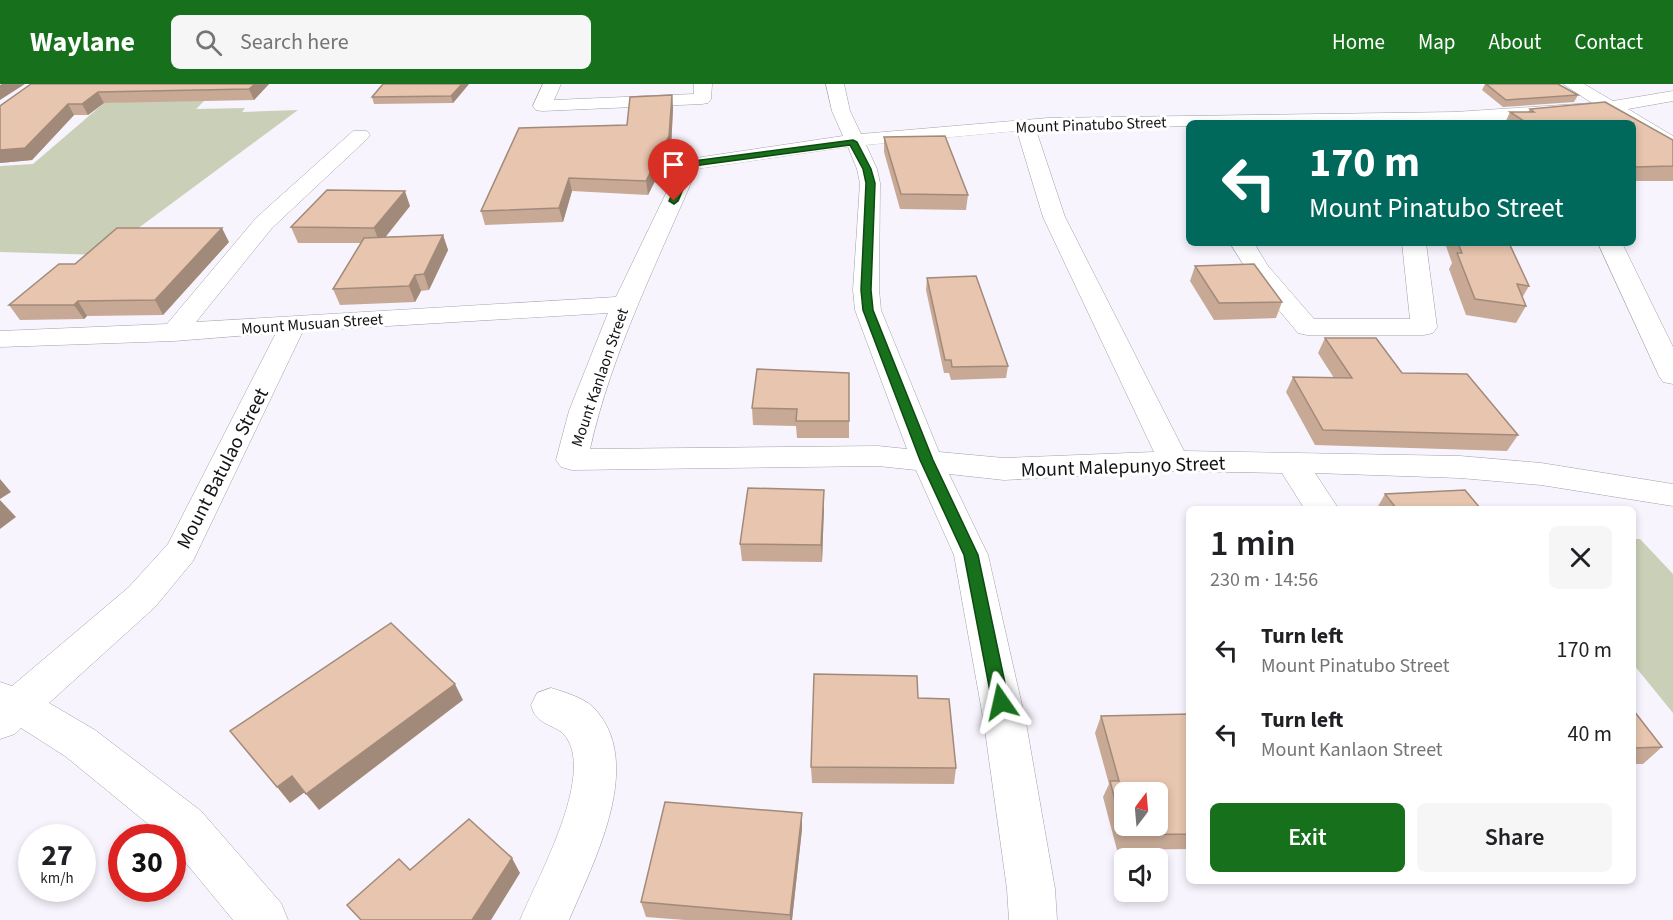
<!DOCTYPE html>
<meta charset="utf-8">
<style>
body{margin:0;font-family:"Source Sans 3",sans-serif;background:#f6f6f6;color:#202124;height:100vh;display:flex;flex-direction:column;font-size:22px;white-space:nowrap}
*{box-sizing:border-box;margin:0}
p{font-size:20px;color:#757577}
.icon{flex:none;width:33px;height:33px;fill:none;stroke:currentColor;stroke-width:2;stroke-linecap:round;stroke-linejoin:round}
.map{position:relative;flex:1;overflow:hidden}
.drawer{position:absolute;left:1186px;top:422px;width:450px;height:378px;display:flex;flex-direction:column;background:#fff;border-radius:9px;box-shadow:0 3px 9px #0003}
.drawer>*{flex:none}
.guide{position:absolute;left:1186px;top:36px;width:450px;height:126px;border-radius:9px;box-shadow:0 3px 9px #0003;background:#00695c;color:#fff;overflow:hidden}
.needle{width:39px;rotate:16deg}
.tools{position:absolute;left:1114px;top:698px;display:grid;gap:12px}
.tools a{display:grid;place-items:center;width:54px;height:54px;border-radius:9px;background:#fff;box-shadow:0 3px 9px #0003;font-size:30px}
.speed{position:absolute;left:18px;top:740px;display:flex;gap:12px;font-size:30px;font-weight:700;text-align:center}
.speed>*{display:grid;place-content:center;width:78px;height:78px;border-radius:50%;background:#fff;box-shadow:0 3px 9px #0003;line-height:1}
.speed small{font-size:15px;font-weight:400}
.speed .limit{border:9px solid #d22;background:#fff;color:#111}
.pin{position:absolute;display:grid;place-items:center;width:51px;height:51px;color:#fff;margin:-62px -26px;border-radius:50% 50% 50% 0;rotate:-45deg;box-shadow:0 0 6px #0007}
.pin .icon{rotate:45deg}
.me{position:absolute;width:66px;margin:-33px;rotate:349deg;stroke-linejoin:round;filter:drop-shadow(0 0 4px #0008)}
.turn{display:flex;align-items:center;gap:21px;height:126px;padding:0 24px;font-size:27px}
.turn .icon{width:78px;height:78px;stroke-width:2.5}
.turn b{display:block;font-size:42px;line-height:51px}
.round{display:grid;place-items:center;flex:none;width:63px;height:63px;border-radius:9px;background:#f6f6f6}
.overview{display:flex;align-items:center;justify-content:space-between;height:102px;padding:0 24px}
h1{font-size:36px;font-weight:600;line-height:45px}
.cta{display:flex;gap:12px;margin-top:auto;padding:12px 24px}
.cta a{flex:1;height:69px;border-radius:9px;background:#17701c;color:#fff;font-size:24px;font-weight:600;line-height:69px;text-align:center}
.cta a+a{background:#f6f6f6;color:#202124}
ul{padding:0;list-style:none}
li{display:flex;align-items:center;gap:18px;height:84px;padding:0 24px}
li div{flex:1}
li b{display:block;font-size:22px}
li em{font-style:normal}
header{display:flex;align-items:center;gap:36px;box-sizing:border-box;height:84px;padding:0 30px;background:#17701c;color:#fff}
header strong{font-size:28px}
nav{display:flex;gap:33px;margin-inline-start:auto;font-size:21px}
.search{width:420px;height:54px;background:#f6f6f6;display:flex;align-items:center;gap:15px;box-sizing:border-box;padding:0 21px;border-radius:9px;color:#757577;font-size:22px}
.map>svg:first-child{display:block}
</style>
<header>
<strong>Waylane</strong>
<div class="search"><svg class="icon" aria-label="search" viewBox="0 0 24 24"><circle cx="10" cy="10" r="6"/><path d="M15 15l6 6"/></svg>Search here</div>
<nav><a>Home</a><a>Map</a><a>About</a><a>Contact</a></nav>
</header>
<div class="map">
<svg width="1673" height="836" viewBox="0 0 1673 836">
<rect width="100%" height="100%" fill="#f7f4fd"/>
<path fill="#cad0b7" d="M207,14L196,25L245,24L242,28L298,26L102,171L0,168V82L33,80L104,19Z
M1634,455H1640L1673,490V629L1634,581Z"/>
<g fill="none" stroke-linecap="round" stroke-linejoin="round">
<g stroke="#a29fa8" stroke-width="1">
<path id="minor" d="M543,0H561L554,16L694,10V0H712L711,15L708,19L702,20L542,27L536,26L533,22Z
M826,0H844L850,27L861,50L1048,34L1455,28L1592,19L1563,0H1584L1613,17L1673,7V17L1628,25L1673,52V66L1634,44V39H1624L1607,28L1528,36L1455,39H1190V42L1036,46L1065,133L1184,367L1460,372L1541,379L1673,400V422L1541,401L1460,394L1315,389L1338,424H1304L1282,389L1174,387L1004,396L949,390L988,471L1026,639L1055,805L1057,836H1009L1007,805L984,639L954,471L916,386L878,382L572,386L561,383L556,376L569,327L608,229L303,247L193,477L155,523L49,619L95,646L201,727L281,819L288,836H233L172,762V753H164L65,672L21,644L15,650L0,655V598L12,602L129,503L168,460L276,249L174,257L0,263V247L167,240L256,134L353,47H367L370,51L367,55L272,144L196,238L616,213L682,76L843,52L832,27ZM1017,47L1043,133L1154,368L1004,374L939,368L881,226L879,206L880,99L877,85L866,61ZM848,63L857,85L860,99L853,206L855,226L907,365L878,362L590,365C612,267 658,177 697,85Z
M1230,159H1254L1268,182L1314,235H1410L1402,159H1426L1437,243L1433,249L1424,251H1307L1298,249L1250,191Z
M1598,159H1622L1673,263V300L1663,298L1659,292Z
M551,604C564,608 582,613 593,623C647,678 593,779 569,836H520C537,795 590,701 569,658C562,642 547,644 537,633C534,631 532,624 531,621L537,609Z"/>
</g>
<use href="#minor" fill="#fff" fill-rule="evenodd"/>
</g>
<path fill="#c7a996" d="M31,0H269L254,16L104,19L88,31H74L32,76L0,79V22Z
M383,0H469L453,19L374,20L372,13Z
M1485,0H1558L1578,11L1574,18L1503,23L1482,6Z
M672,11L673,24L671,65L648,111L572,107L563,138L485,141L481,127L627,41Z
M1605,18L1673,56V97H1634V39H1505L1510,28H1528L1530,25Z
M884,53L968,111L966,126L900,125L884,68Z
M410,122L385,153L443,151L448,166L429,206L421,207L415,218L340,221L333,205L361,159H298L291,143Z
M229,158L163,231L87,232L84,235L20,236L9,221L75,180Z
M1447,159H1509L1529,202L1522,214L1526,222L1516,239L1466,231L1449,185L1452,179L1446,162Z
M1195,182L1282,218L1276,234L1214,236L1190,197Z
M927,194L1008,282L1006,294L951,296L949,289H944L926,206Z
M1325,254L1402,289L1518,351L1507,367L1315,361L1286,308L1293,293L1334,294L1318,269Z
M849,289V354H797L796,342L753,341L752,324Z
M824,406V423L822,478L742,477L740,460Z
M1385,410L1480,424H1377Z
M918,614L956,684L954,700L812,699L811,683Z
M1634,627L1662,663L1643,680H1634Z
M1190,630V765L1117,766L1103,713L1109,700L1095,649L1101,632Z
M802,745L792,836H685L646,833L641,818Z"/>
<path fill="#a28a7a" d="M2,0H25L0,16V1Z
M255,0H269L254,16L249,5Z
M462,0H469L453,19L451,12Z
M98,8L104,19L88,31L82,20Z
M672,11L673,24L671,65L648,111L646,97Z
M68,20L74,31L32,76L0,79V66Z
M569,94L572,107L563,138L559,124Z
M405,107L410,122L380,160L374,144Z
M222,144L229,158L163,231L155,216Z
M443,151L448,166L429,206L424,190Z
M415,191L421,207L415,218L409,202Z
M78,217L87,232L84,235L74,221Z
M0,395L11,408L0,415Z
M824,406V423L822,478L821,461Z
M0,416L16,433L0,445Z
M455,600L463,616L319,726L306,710Z
M292,692L305,708L290,719L277,703Z
M802,729V745L792,836H790V831Z
M512,774L520,789L491,836H472Z"/>
<path fill="#e7c5af" stroke="#a28a7a" stroke-width="1.5" fill-rule="evenodd" d="M31,0H255L249,5L98,8L82,20H68L25,64L0,66V22Z
M383,0H462L451,12L372,13Z
M1486,0H1558L1578,11L1506,16Z
M672,11L669,52L646,97L569,94L559,124L481,127L519,44L627,41L630,13Z
M1605,18L1673,56V82L1634,83V39H1527L1510,28H1534L1530,25Z
M945,52L968,111L901,110L884,53Z
M327,106L405,107L374,144L291,143Z
M117,144H222L155,216L78,217L74,221H9L59,180H75Z
M443,151L424,190L415,191L409,202L333,205L364,154Z
M1458,159H1509L1529,202L1517,200L1526,222L1475,215L1457,169H1462Z
M1254,180L1282,218L1219,219L1195,182Z
M976,192L1008,282L952,283L951,276H945L927,194Z
M1325,254H1376L1402,289L1467,290L1518,351L1323,346L1293,293L1352,294Z
M757,285L849,289V337H796L797,325L752,324Z
M748,404L824,406L821,461L740,460Z
M1465,406L1480,424H1396L1385,410Z
M391,539L455,600L306,710L292,692L277,703L230,647Z
M814,590L917,592L918,614L949,615L956,684L811,683Z
M1634,627L1662,663L1634,664Z
M1190,630V750L1124,751L1110,697H1119L1101,632ZM1125,708H1158V741H1125Z
M665,718L802,729L790,831L641,818Z
M469,735L512,774L472,836H361L347,821L399,775L410,786Z"/>
<path fill="#17701c" stroke="#0f4912" stroke-width="1.5" d="M853,56L857,58L871,85L875,99L871,206L873,226L933,376L978,471L1009,618L1007,623L1001,625L995,623L992,618L964,471L920,376L863,226L861,206L866,99L863,85L850,61L693,82L678,117L674,120L669,117L686,78Z"/>
<g text-anchor="middle" stroke-width="6" stroke-linejoin="round" paint-order="stroke">
<g font-size="16" fill="#131215" stroke="#fff">
<text transform="translate(1091 40) rotate(-2)" y="6">Mount Pinatubo Street</text>
<text transform="translate(312 239) rotate(-4)" y="6">Mount Musuan Street</text>
<text transform="translate(599 293) rotate(-71)" y="6">Mount Kanlaon Street</text>
</g>
<g font-size="20" fill="#131215" stroke="#fff">
<text transform="translate(1123 382) rotate(-2)" y="7">Mount Malepunyo Street</text>
<text transform="translate(222 384) rotate(-63)" y="7">Mount Batulao Street</text>
</g>
</g>
</svg>
<div class="tools">
<a><svg class="needle" viewBox="-14 -14 28 28"><path d="M0-13l5 13h-10z" fill="#e53935"/><path d="M0 13l5-13h-10z" fill="#757577"/></svg></a>
<a><svg class="icon" aria-label="sound" viewBox="0 0 24 24"><path d="M4 9h4l5-4v14l-5-4H4zM17 9q2 3 0 6"/></svg></a>
</div>
<div class="speed"><div>27<small>km/h</small></div><div class="limit">30</div></div>
<div class="pin" style="left:674px;top:117px;background:#d93025"><svg class="icon" aria-label="arrive" viewBox="0 0 24 24"><path d="M6 21V4h12l-3 4 3 4H6"/></svg></div>
<svg class="me" style="left:1001px;top:618px" viewBox="-20 -20 40 40"><path d="M0-17L14 15 0 8-14 15z" fill="#17701c" stroke="#fff" stroke-width="4"/></svg>
<div class="guide">
<div class="turn"><svg class="icon" aria-label="left" viewBox="0 0 24 24"><path d="M17 20v-9H6M10 6l-5 5 5 5"/></svg><div><b>170 m</b>Mount Pinatubo Street</div></div>
</div>
<section class="drawer">
<div class="overview"><div><h1>1 min</h1><p>230 m · 14:56</p></div><a class="round"><svg class="icon" aria-label="close" viewBox="0 0 24 24"><path d="M6 6l12 12M18 6L6 18"/></svg></a></div>
<ul>
<li><svg class="icon" aria-label="left" viewBox="0 0 24 24"><path d="M17 20v-9H6M10 6l-5 5 5 5"/></svg><div><b>Turn left</b><p>Mount Pinatubo Street</p></div><em>170 m</em></li>
<li><svg class="icon" aria-label="left" viewBox="0 0 24 24"><path d="M17 20v-9H6M10 6l-5 5 5 5"/></svg><div><b>Turn left</b><p>Mount Kanlaon Street</p></div><em>40 m</em></li>
</ul>
<div class="cta"><a>Exit</a><a>Share</a></div>
</section>
</div>
